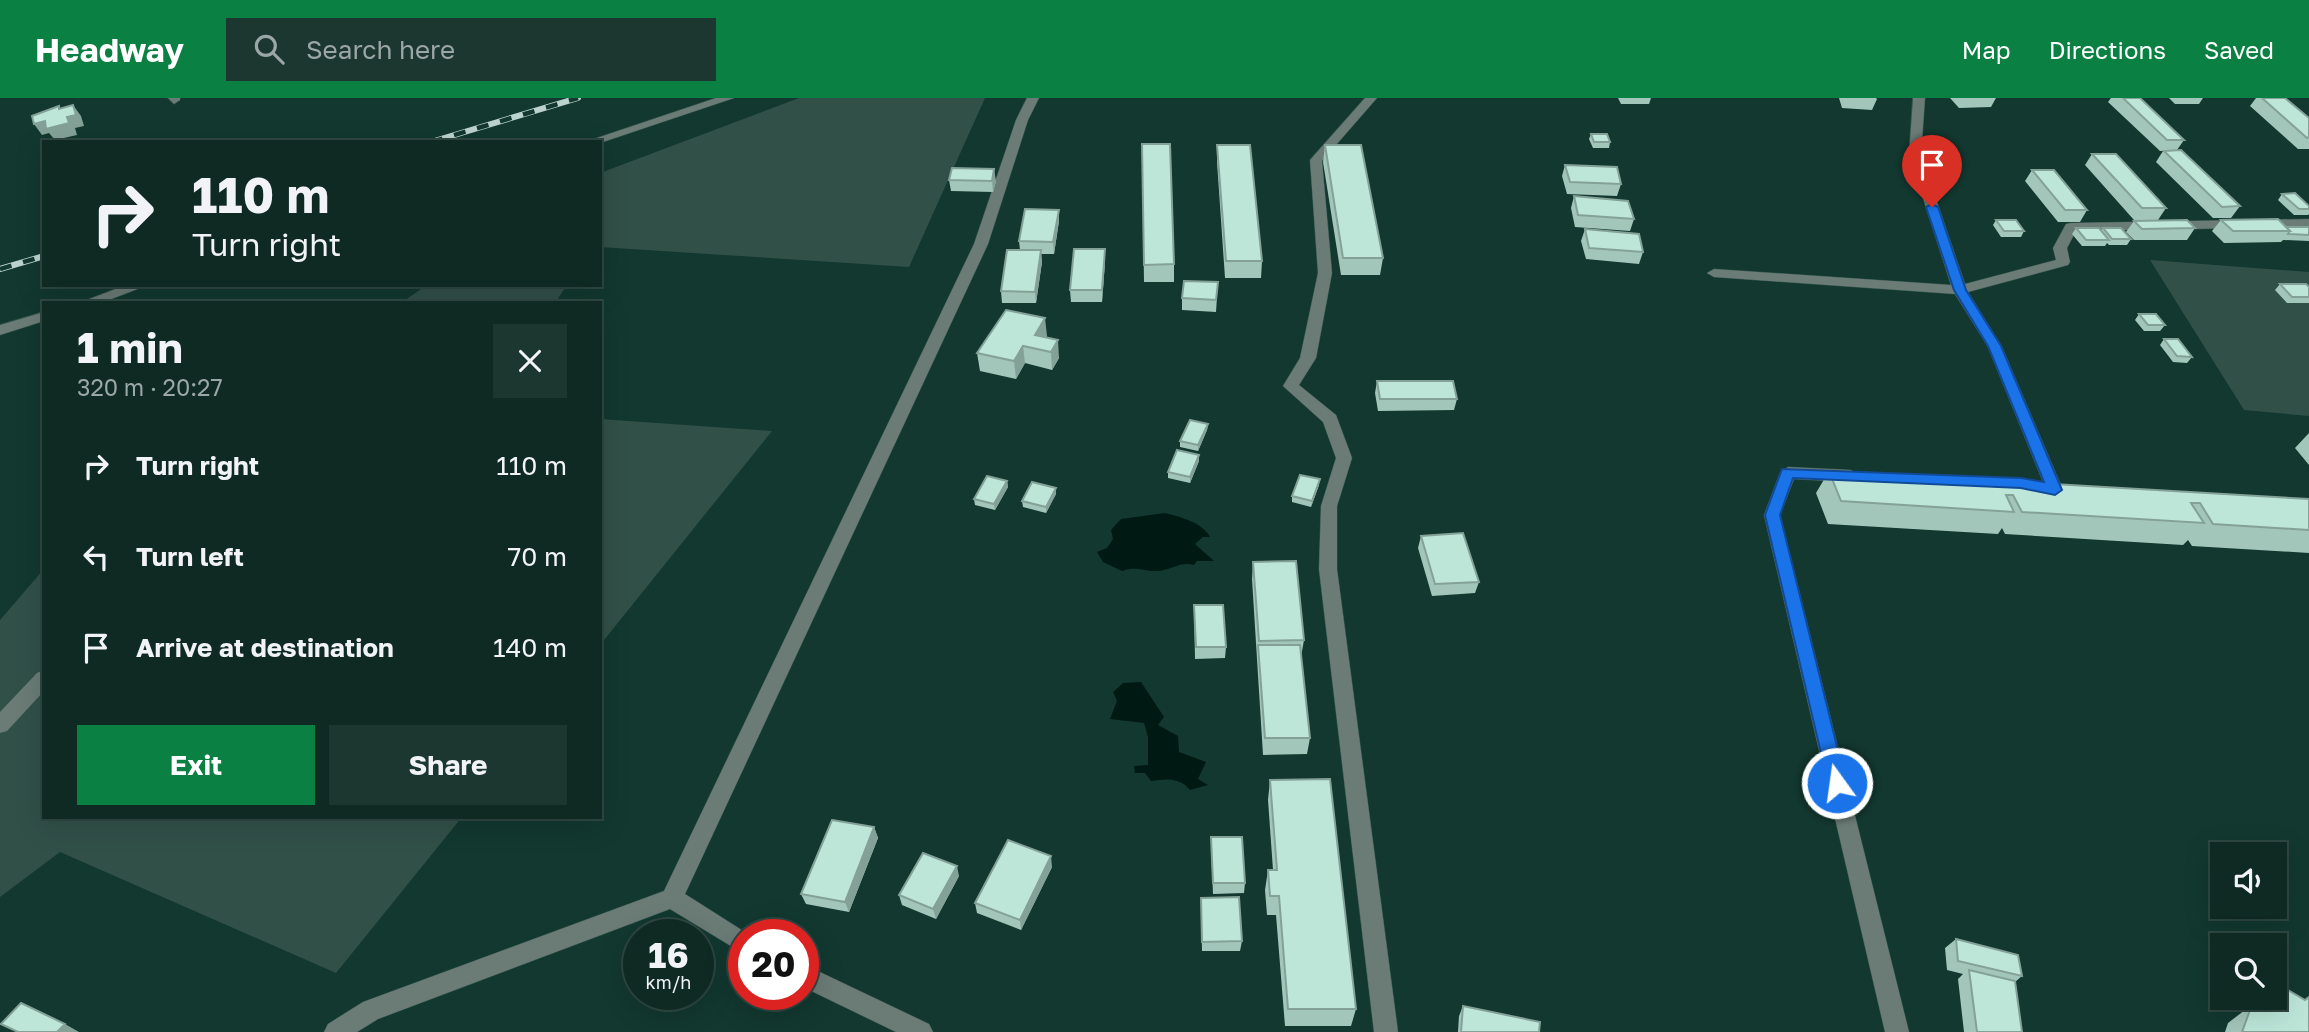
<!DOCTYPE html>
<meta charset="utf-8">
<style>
body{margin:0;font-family:"Golos Text",sans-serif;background:#1c3630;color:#f1f3f6;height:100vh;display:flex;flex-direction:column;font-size:26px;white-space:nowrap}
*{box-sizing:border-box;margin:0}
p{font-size:23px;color:#9ba7a6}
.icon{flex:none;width:38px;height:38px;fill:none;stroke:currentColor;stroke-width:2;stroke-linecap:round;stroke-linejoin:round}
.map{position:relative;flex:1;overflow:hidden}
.drawer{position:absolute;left:42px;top:203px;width:560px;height:518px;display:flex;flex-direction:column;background:#0e2a23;border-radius:0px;box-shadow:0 7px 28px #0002,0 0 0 2px #2e4641}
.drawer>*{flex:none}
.top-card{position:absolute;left:42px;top:42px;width:560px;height:147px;border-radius:0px;box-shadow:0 7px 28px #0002,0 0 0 2px #2e4641;background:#0e2a23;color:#f1f3f6;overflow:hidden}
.fabs{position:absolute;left:2210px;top:744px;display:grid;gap:14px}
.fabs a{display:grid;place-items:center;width:77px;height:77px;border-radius:0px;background:#0e2a23;box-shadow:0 7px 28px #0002,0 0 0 2px #2e4641;font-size:35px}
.speed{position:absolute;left:623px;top:821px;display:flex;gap:14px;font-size:35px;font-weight:700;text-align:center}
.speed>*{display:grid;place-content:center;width:91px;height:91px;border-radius:50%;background:#0e2a23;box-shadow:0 7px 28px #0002,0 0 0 2px #2e4641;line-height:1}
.speed small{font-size:18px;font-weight:400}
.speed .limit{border:10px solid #d22;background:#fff;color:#111}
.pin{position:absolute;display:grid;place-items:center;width:60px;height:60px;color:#fff;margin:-72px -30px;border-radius:50% 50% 50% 0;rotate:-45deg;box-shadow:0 0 7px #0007}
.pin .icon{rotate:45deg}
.me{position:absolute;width:77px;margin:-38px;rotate:346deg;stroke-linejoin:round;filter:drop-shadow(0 0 5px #0008)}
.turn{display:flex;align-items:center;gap:24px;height:147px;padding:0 35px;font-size:32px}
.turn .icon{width:91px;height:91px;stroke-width:2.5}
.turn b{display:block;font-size:49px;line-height:60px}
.round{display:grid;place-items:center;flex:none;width:74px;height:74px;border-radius:0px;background:#1c3630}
.headline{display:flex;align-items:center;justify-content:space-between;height:119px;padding:0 35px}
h1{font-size:42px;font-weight:700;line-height:52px}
.primary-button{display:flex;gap:14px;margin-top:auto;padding:14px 35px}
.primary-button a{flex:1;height:80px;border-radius:0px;background:#0b8043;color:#fff;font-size:28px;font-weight:700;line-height:80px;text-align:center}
.primary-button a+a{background:#1c3630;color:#f1f3f6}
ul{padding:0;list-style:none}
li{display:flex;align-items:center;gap:21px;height:91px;padding:0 35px}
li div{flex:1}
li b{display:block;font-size:26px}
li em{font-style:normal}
header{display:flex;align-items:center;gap:42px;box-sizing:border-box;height:98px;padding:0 35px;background:#0b8043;color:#fff}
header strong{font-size:33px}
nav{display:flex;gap:38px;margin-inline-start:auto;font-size:24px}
.search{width:490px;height:63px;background:#1c3630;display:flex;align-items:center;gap:18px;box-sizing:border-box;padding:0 24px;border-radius:0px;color:#9ba7a6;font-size:26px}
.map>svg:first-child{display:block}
</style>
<header>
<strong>Headway</strong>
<div class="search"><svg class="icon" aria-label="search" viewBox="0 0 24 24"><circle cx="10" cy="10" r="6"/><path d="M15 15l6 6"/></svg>Search here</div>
<nav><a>Map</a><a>Directions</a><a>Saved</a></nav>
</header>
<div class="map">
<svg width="2309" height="934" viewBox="0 0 2309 934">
<rect width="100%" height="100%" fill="#12382f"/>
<path fill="#315048" d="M799,0H985L909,169L600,149V75Z
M2150,162L2309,174V318L2244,312Z
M427,187H567L555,205H401Z
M600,321L772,333L600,547Z
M44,471V719H462L336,875L60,754L0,799V522Z"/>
<path fill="#001a13" d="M1165,415C1180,419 1202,424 1210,439H1203L1195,446L1214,463H1197L1194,467C1179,463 1169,474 1155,473C1142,473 1135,468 1122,473L1103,464L1097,454L1107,450L1113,441L1111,432L1121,421Z
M1141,584L1164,619L1158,627L1178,638L1179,654L1206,664L1198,681L1208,687L1190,692C1179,679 1166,681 1151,683L1145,675H1135L1134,668L1148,667V639L1144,625L1110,621L1117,603L1113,594L1123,585Z"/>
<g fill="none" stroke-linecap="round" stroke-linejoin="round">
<g stroke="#33564e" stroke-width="1">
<path id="minor" d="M168,0H180V2L174,6Z
M716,0H734L600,45L585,44Z
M1027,0H1039L1028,22L988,146L685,796L748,836H744V856L670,811L378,921L357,934H324L328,926L363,904L664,793L974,146L1016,22Z
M1365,0H1377L1322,63L1332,175L1316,260L1299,287L1336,317L1352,360L1337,408V471L1398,934H1374L1319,471L1321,408L1336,360L1323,324L1283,288L1300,260L1318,175L1310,62Z
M1913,0H1925L1921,57L1965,186L2056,162L2053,150L2066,126L2071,125L2309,121V129L2076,133L2067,150L2070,164L2068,167L1968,194L2002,249L2063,392L2061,396L2040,395L2032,389L2034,385L2043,384L1988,249L1955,196L1714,179L1707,175L1714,171L1951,187L1909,57Z
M126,187H148L101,205H79Z
M44,214V223L0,237V227Z
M1788,369L1851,372L1859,378L1851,384L1794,381L1780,417L1909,934H1885L1764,417L1780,375Z
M44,572V593L7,633L0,635V614L37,575Z
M803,866L929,926L933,934H896L803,889Z"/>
</g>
<use href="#minor" fill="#6b7b76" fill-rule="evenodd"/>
<g stroke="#bbd3cc" stroke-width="6">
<path id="rail" d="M431,44L578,0
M0,171L44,158"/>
</g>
<use href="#rail" stroke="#12382f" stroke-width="4.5" stroke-dasharray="12" stroke-linecap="butt"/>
</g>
<path fill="#a3c6bb" d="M1618,0H1651L1649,6H1621Z
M1839,0H1876L1877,1L1872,12L1842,10Z
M1950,0H1996L1991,9L1959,10Z
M2111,0H2140L2184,42L2177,52L2240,108L2231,120H2213L2156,64L2163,53H2160L2108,4Z
M2169,0H2203L2199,6H2175Z
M2256,0H2285L2309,20V51H2298L2250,8Z
M1591,36L1610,44L1609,50H1593L1589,41Z
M1142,46L1174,166V184H1144Z
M1217,47L1262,163L1261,180H1225L1217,64Z
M1325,47L1383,160L1380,177H1341L1323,64Z
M2092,56L2166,110L2158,122H2134L2085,67Z
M1565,67L1621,86L1617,98L1567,96L1562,78Z
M2032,72L2087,112L2080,124H2058L2025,83Z
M949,82L996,83L993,94L951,93Z
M2282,96L2309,108V116L2308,117H2294L2278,102Z
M1574,98L1634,121L1630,133L1575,129L1571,110Z
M1059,112V123L1054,156H1041L1042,164L1036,205H1002L1001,193L1020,152L1019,143Z
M1996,122L2024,133L2021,139H2001L1993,127Z
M2221,122L2286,129H2309V143L2283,142L2281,144L2224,145L2212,133Z
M2134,123L2195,130L2187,142H2134L2126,134Z
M2076,130L2101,133L2103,130L2131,141L2127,147H2109L2107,145L2105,148H2082L2072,136Z
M1585,131L1643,154L1639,166L1586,161L1581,143Z
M1105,163L1102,204H1071L1070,192Z
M1218,184L1216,214L1182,212V200Z
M2280,186L2309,189V205H2287L2275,192Z
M2139,216L2165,227L2160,233H2144L2135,222Z
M1047,238L1045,240L1059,260L1052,272L1025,265L1016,281L980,273L977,255Z
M2164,241L2192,259L2187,265L2173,264L2160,247Z
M1377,283L1457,301L1454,312L1378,313L1375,295Z
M1208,326L1207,332L1198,353L1180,349V343Z
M2309,335V367L2295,350Z
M1199,363L1190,385L1168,380V374Z
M1829,373L2309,401V455L2192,448L2188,442L2183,447L2005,436L2002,430L1998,436L1828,426L1816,395Z
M1007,383L1008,389L995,412L975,407L974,401Z
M1319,387L1311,409L1292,404V398Z
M1056,390V396L1046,415L1023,409L1022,403Z
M1421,438L1479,484L1475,495L1432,498L1418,450Z
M1253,464L1304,542L1301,559L1310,640L1307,656L1263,657L1252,481Z
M1194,507L1226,549L1225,560L1195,561Z
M1270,682L1356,911L1351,928H1285L1276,817H1267L1265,792L1268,772H1273L1268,702Z
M874,729L878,740L849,814L806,806L801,796Z
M1211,739L1245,785L1244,795L1213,796L1211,750Z
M1052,769L1021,832L977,815L975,805Z
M959,778L936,821L902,807L899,797Z
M1201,800L1242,843L1240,853H1202Z
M1956,841L2022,878L2015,884L2022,934H1964L1958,881L1963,876L1947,872L1945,850Z
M2281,888L2305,902L2309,934H2225L2228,925L2258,902L2262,900H2275V892Z
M1463,908L1539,934H1458L1459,918Z"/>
<path fill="#84a198" d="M73,7L81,18L84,28L75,30L77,37L55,42L49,35L42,37L34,26L67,19Z
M994,71L996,83L993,94L992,83Z
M1059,112V123L1054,156L1053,144Z
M1105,151V163L1102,204V192Z
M1041,152L1042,164L1036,205L1035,194Z
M1045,220L1047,238L1038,251L1035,237Z
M1058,242L1059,260L1052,272L1051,254Z
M1023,248L1025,265L1016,281L1014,263Z
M1208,326L1207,332L1198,353V347Z
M1199,357V363L1190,385V379Z
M1320,381L1319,387L1311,409L1312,403Z
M1007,383L1008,389L995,412L994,406Z
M1056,390V396L1046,415V409Z
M874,729L878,740L849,814L845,804Z
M1051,758L1052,769L1021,832L1020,822Z
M957,768L959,778L936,821L933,811Z
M65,926L79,934H57Z"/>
<path fill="#bde6d9" stroke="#84a198" stroke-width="2" d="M2123,0H2140L2184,42H2167Z
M2262,0H2285L2309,20V39L2307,40Z
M73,7L76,17L67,19L69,25L46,31L45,23L34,26L32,18L59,8V11Z
M1591,36H1607L1610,44H1594Z
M1142,46H1170L1174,166L1144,167Z
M1217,47H1250L1262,163H1226Z
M1325,47H1361L1383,160H1343Z
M2181,52L2240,108L2222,109L2164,53Z
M2092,56H2116L2166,110H2142Z
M1565,67L1617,69L1621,86L1570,84Z
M952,70L994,71L992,83L949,82Z
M2032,72H2054L2087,112H2065Z
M2295,95L2309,108V111H2299L2282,96Z
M1574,98L1628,103L1634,121L1578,117Z
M1025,111L1059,112L1053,144L1019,143Z
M2278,121L2290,133H2233L2221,122Z
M1996,122H2016L2024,133H2004Z
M2187,122L2195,130L2142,131L2134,123Z
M2286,129H2309V137L2289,136H2288L2290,133Z
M2076,130H2099L2109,142H2086Z
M2103,130H2121L2131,141H2112Z
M1585,131L1639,136L1643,154L1589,150Z
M1074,151H1105L1102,192H1070Z
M1007,152H1041L1035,194L1001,193Z
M1184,183L1218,184L1216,202L1182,200Z
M2280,186H2306L2309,189V199H2292Z
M1006,212L1045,220L1035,237L1058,242L1051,254L1023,248L1014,263L977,255Z
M2139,216H2156L2165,227H2148Z
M2164,241H2178L2192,259L2177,258Z
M1377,283H1453L1457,301H1380Z
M1190,322L1208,326L1198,347L1180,343Z
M1177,352L1199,357L1190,379L1168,374Z
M1829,373L2309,401V432L2213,426L2200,405H2191L2204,425L2022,414L2013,397H2006L2014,414L1841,403Z
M1300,377L1320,381L1312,403L1292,398Z
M987,378L1007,383L994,406L974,401Z
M1032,384L1056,390L1046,409L1022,403Z
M1463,435L1479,484L1435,486L1421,438Z
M1296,463L1304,542L1259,543L1253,464Z
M1194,507H1223L1226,549H1196Z
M1258,547H1300L1310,640H1265Z
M1330,681L1356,911H1288L1279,798H1270L1268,772H1277L1270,682Z
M832,722L874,729L845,804L801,796Z
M1211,739H1242L1245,785H1213Z
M1008,742L1051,758L1020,822L975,805Z
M923,755L957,768L933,811L899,797Z
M1239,799L1242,843L1202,844L1201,800Z
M1956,841L2018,857L2022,878L1958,863Z
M1969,872L2015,883L2022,934H1977Z
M2281,888L2305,902L2309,899V934H2242L2250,912L2266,900H2275V893Z
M21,905L65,926L57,934H18L1,926Z
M1463,908L1540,924L1539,934H1461Z"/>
<path fill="#1a73e8" stroke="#114b97" stroke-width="2" d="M1932,106L1938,109L1966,192L2001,248L2062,392L2055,397L2021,390L1793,380L1780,417L1846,685L1844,691H1831L1828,685L1765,417L1782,371L2021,380L2044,384L1988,248L1954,192L1926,109Z"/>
</svg>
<div class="fabs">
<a><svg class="icon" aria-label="sound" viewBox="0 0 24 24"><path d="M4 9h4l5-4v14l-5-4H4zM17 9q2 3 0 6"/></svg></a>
<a><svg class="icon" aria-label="search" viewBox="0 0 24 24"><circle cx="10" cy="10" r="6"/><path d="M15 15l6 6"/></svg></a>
</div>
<div class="speed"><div>16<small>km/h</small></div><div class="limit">20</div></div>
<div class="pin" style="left:1932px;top:109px;background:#d93025"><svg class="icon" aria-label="arrive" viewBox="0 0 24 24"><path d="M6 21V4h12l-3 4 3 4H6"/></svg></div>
<svg class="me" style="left:1837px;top:685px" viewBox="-20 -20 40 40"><circle r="17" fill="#1a73e8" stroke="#fff" stroke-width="3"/><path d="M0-11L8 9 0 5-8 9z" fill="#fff"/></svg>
<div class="top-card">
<div class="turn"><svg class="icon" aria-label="right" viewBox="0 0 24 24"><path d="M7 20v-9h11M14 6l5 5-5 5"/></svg><div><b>110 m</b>Turn right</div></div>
</div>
<section class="drawer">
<div class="headline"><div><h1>1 min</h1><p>320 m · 20:27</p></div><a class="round"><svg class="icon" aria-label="close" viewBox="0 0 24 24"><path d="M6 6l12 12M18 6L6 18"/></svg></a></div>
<ul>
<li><svg class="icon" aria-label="right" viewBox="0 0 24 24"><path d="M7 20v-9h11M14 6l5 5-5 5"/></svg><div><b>Turn right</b></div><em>110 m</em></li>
<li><svg class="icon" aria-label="left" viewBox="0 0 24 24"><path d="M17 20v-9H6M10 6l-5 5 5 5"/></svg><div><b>Turn left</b></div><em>70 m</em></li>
<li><svg class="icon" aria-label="arrive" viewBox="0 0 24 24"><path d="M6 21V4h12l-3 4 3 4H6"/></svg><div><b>Arrive at destination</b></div><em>140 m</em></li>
</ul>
<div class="primary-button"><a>Exit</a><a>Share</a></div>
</section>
</div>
